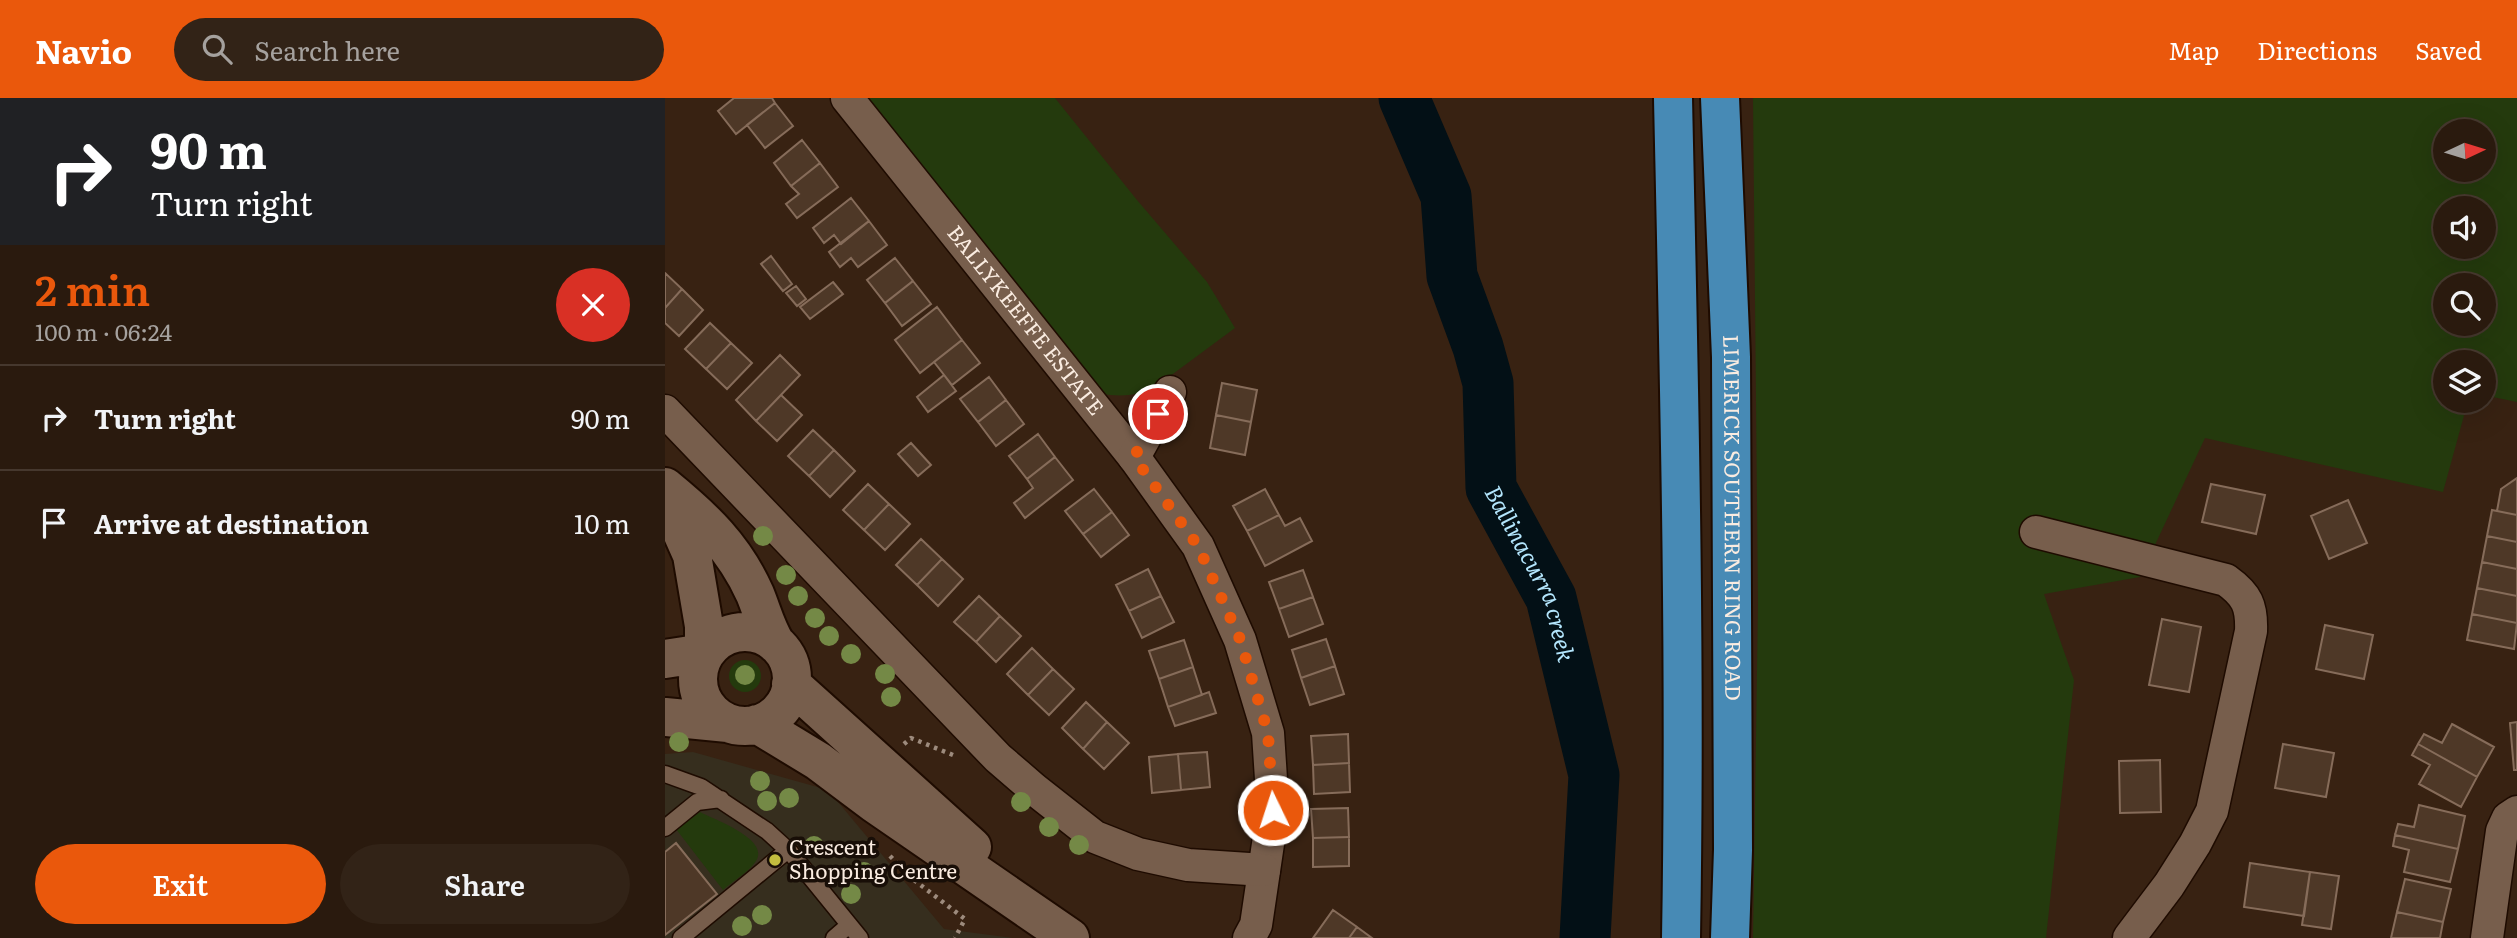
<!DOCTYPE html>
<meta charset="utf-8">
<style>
body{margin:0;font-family:Literata,serif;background:#322317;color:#f1f3f6;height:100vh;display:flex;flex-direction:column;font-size:26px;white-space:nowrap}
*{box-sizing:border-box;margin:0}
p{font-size:23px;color:#a5a19e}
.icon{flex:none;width:38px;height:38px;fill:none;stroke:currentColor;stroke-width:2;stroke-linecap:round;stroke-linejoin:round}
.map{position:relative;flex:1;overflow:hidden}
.drawer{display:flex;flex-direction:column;background:#2a1a0e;width:665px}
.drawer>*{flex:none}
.guide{background:#202124;color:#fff;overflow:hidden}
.needle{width:46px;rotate:86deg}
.buttons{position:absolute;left:1768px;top:21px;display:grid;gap:14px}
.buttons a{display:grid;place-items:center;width:63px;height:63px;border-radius:50%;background:#2a1a0e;box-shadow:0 7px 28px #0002,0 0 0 2px #46382e;font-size:35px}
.pin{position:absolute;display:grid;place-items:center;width:60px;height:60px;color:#fff;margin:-30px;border:4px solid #fff;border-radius:50%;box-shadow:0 2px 7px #0007}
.me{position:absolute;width:77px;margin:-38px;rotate:356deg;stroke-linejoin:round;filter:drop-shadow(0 0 5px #0008)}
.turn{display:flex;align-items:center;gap:24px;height:147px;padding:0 35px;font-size:32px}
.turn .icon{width:91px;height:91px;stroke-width:2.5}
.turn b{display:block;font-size:49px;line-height:60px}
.round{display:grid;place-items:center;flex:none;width:74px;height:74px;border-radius:37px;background:#322317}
.summary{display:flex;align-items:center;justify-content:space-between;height:119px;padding:0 35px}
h1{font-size:42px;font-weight:600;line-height:52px;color:#ea580c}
.cta{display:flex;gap:14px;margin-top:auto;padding:14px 35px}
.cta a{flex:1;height:80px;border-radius:42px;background:#ea580c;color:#fff;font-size:28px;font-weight:600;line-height:80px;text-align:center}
.cta a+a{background:#322317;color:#f1f3f6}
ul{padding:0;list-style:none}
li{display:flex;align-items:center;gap:21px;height:105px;padding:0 35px;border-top:2px solid #46382e}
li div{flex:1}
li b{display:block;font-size:26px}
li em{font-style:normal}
header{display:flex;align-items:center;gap:42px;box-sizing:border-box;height:98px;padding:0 35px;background:#ea580c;color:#fff}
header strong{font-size:33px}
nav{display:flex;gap:38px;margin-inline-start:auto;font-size:24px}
.search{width:490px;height:63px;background:#322317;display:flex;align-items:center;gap:18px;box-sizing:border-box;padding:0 24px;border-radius:38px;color:#a5a19e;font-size:26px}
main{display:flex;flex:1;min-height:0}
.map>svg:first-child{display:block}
</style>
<header>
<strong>Navio</strong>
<div class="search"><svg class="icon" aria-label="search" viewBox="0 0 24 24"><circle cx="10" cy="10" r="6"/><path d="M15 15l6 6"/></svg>Search here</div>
<nav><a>Map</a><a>Directions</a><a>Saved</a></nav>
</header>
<main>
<section class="drawer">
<div class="guide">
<div class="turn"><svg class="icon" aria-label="right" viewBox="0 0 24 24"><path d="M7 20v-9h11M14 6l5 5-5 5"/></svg><div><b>90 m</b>Turn right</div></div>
</div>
<div class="summary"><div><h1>2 min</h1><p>100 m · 06:24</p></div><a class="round" style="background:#d93025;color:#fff"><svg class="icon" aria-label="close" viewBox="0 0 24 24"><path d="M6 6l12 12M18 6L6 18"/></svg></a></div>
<ul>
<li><svg class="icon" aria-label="right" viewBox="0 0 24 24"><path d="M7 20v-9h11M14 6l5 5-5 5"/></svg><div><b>Turn right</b></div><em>90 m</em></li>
<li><svg class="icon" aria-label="arrive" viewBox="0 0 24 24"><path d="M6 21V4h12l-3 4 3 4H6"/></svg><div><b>Arrive at destination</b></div><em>10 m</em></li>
</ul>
<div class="cta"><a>Exit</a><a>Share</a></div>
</section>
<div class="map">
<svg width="1852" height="840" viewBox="0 0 1852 840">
<rect width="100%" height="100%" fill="#382212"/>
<path fill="#362e1e" d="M28,654L163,692L279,831L348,840H0V656Z"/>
<path fill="#243a0d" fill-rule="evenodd" d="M192,0H390L472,102L542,184L570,230L493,287C473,298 458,299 436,296Z
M1088,0H1852V304L1818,297V264H1780V303H1803L1778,394L1540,340L1475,479L1379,496L1409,582L1381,840H1088L1093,506ZM1780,33H1818V72H1780ZM1780,110H1818V149H1780ZM1780,187H1818V226H1780Z
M64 578a16 16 0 1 1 32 0a16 16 0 1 1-32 0Z
M35,714C50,722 105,741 91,763C84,774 68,783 58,792L11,731Z"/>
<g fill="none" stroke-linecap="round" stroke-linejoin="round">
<path stroke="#031016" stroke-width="51" id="s1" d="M739,0L781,98L787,178L813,249L823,285L826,390L886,500L929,677L920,840"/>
</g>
<path fill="#4e3827" stroke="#866c5a" stroke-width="2" d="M69,0H107L110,5L71,36L53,13Z
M110,5L128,28L100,50L82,27Z
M137,42L155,65L126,88L109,65Z
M155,65L173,89L132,120L121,106L134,96L126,88Z
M186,100L204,123L176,146L169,137L159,145L148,130Z
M204,123L222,147L193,169L186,160L175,169L164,154Z
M106,158L127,186L118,193L96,166Z
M230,160L248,183L220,205L202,182Z
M0,175L17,191L0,210Z
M248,183L266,206L237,228L220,205Z
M168,184L178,196L145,221L135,209Z
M131,188L141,201L132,208L121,195Z
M17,191L38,212L14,238L0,225V210Z
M272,209L297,242L255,275L230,242Z
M45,225L66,245L41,271L20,251Z
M297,242L315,265L287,287L269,264Z
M66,245L87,265L62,291L41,271Z
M115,257L135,277L91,323L71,302Z
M279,277L291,293L263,314L252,299Z
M324,279L341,302L313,324L295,301Z
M557,285L592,292L586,324L551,317Z
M116,297L137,317L112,343L91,323Z
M341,302L359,326L331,348L313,324Z
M551,317L586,324L580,357L545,350Z
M148,332L169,352L144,378L123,358Z
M373,336L390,359L362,381L344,358Z
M246,345L266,367L253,378L233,356Z
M169,352L190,373L165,399L144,378Z
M390,359L408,382L360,420L349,405L368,390L362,381Z
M1852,380V417L1832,413L1836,391Z
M203,386L224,406L199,432L178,412Z
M1546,386L1600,397L1591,436L1537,424Z
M429,391L447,414L418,436L400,413Z
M600,391L614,417L582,433L568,408Z
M1683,402L1702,445L1664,461L1646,418Z
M224,406L245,426L220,452L199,432Z
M1827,412L1852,417V444L1822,438Z
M447,414L464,437L436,459L418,436Z
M614,417L620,428L635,420L647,443L600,468L582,433Z
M1822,438L1852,444V471L1817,464Z
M256,441L277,461L252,487L231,467Z
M277,461L298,481L273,508L252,487Z
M1817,464L1852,471V498L1812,490Z
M483,471L496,498L464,513L451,487Z
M638,472L648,499L614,511L604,484Z
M1812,490L1852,498V525L1807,516Z
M314,498L335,518L311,544L289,524Z
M496,498L509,524L477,540L464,513Z
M648,499L658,526L624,539L614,511Z
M1807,516L1852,525L1849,551L1802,542Z
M335,518L356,538L331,564L311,544Z
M1497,521L1536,529L1524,594L1484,587Z
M1660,527L1708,537L1699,581L1651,571Z
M661,541L670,568L636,580L627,552Z
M519,542L528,569L494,581L484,553Z
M367,550L388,571L363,597L342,576Z
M670,568L679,596L645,607L636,580Z
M528,569L537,597L503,609L494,581Z
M388,571L409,591L384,617L363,597Z
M544,594L551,615L510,628L503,609Z
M421,604L442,624L418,651L397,630Z
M442,624L464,645L439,671L418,651Z
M1852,624V672H1849L1845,625Z
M1787,626L1829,649L1812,679L1753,646L1759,636L1777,645Z
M683,636L684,665L648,667L646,638Z
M1618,646L1669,655L1661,699L1610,690Z
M1753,646L1812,679L1796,709L1754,686L1765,667L1747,657Z
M542,654L545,689L516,692L513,656Z
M513,656L516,692L487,695L484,659Z
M1495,662L1496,714L1455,715L1454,663Z
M684,665L685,694L649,696L648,667Z
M1754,707L1800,718L1793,751L1730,737L1733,726L1749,729Z
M683,710L684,739L648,740L646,711Z
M1730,737L1793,751L1785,784L1739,774L1744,752L1728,748Z
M684,739V768L648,769V740Z
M11,745L52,796L0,837V754Z
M1585,765L1645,774L1639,818L1579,809Z
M1645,774L1674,778L1666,831L1637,827Z
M1740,781L1786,791L1778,824L1732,814Z
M668,812L692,829L684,840H648Z
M1732,814L1778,824L1775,840H1726Z
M692,829L707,840H684Z"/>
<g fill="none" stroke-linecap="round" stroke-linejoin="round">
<g stroke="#1e0b00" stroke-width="19">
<path id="service" d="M0,676L36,689L102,733L125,754L195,840
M0,730L32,704L56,701
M16,840L123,752
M169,840L184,827"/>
</g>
<g stroke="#1e0b00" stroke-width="35">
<g id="minor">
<path id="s2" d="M182,0L469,359L533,448L575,542L603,635L608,712L591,827L584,840"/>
<path d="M0,313L333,660L369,691L430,739L473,756L523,767L599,772"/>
<path d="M469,359L505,294"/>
<path d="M1371,434L1561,482C1582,497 1587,508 1586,533L1547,713L1530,746L1504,787L1464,840"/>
<path d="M1822,840L1837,733L1843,720L1852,714"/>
</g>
</g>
<g stroke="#1e0b00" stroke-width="42">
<path id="secondary" d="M0,389C39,421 69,449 90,496C97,513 101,530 111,546
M0,396L27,457L39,528V555
M33 581a47 47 0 1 1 94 0a47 47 0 1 1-94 0Z
M0,561L39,555
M126,586L307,749
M0,619L63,625
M92,626L153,663L209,705L405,840"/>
</g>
<g stroke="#1e0b00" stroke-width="42">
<g id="trunk">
<path d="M1008,0C1014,280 1021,560 1016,840"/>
<path id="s3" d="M1055,0L1066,259L1068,752L1065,840"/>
</g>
</g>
<path stroke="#9d8b7d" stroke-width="4.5" stroke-dasharray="3.5 5" stroke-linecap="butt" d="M239,646L246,640L288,657
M225,758L249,782L300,821L290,840"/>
<use href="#service" stroke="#775e4c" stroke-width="16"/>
<use href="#minor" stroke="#775e4c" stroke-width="32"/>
<use href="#secondary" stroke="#775e4c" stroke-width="38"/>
<use href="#trunk" stroke="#478ab5" stroke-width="38"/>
</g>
<g fill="#748946">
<circle cx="98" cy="438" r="10"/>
<circle cx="121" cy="477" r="10"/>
<circle cx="133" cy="498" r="10"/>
<circle cx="150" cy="520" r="10"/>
<circle cx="164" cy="538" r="10"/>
<circle cx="186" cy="556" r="10"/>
<circle cx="220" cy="576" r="10"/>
<circle cx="80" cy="577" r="10"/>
<circle cx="226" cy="599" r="10"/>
<circle cx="14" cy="644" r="10"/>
<circle cx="95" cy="683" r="10"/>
<circle cx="124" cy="700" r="10"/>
<circle cx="102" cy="703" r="10"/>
<circle cx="356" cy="704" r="10"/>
<circle cx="384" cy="729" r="10"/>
<circle cx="414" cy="747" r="10"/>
<circle cx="149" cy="748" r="10"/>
<circle cx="199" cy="774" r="10"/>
<circle cx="186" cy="796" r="10"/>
<circle cx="97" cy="817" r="10"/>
<circle cx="77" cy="828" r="10"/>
</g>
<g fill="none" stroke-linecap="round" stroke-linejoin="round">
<path stroke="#ea580c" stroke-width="12" stroke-dasharray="0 21.6" d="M493,316L469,359L533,448L575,541L603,635L608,712"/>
</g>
<circle fill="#c3bd3f" stroke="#180e07" stroke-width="2.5" cx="110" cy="762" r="7"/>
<g text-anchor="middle" stroke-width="7" stroke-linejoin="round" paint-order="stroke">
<g font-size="21" fill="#faece1" stroke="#180e07">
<text dy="7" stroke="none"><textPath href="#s2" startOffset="285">BALLYKEEFFE ESTATE</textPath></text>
<text dy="7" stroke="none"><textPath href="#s3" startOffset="420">LIMERICK SOUTHERN RING ROAD</textPath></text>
</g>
<g font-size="21" fill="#faece1" stroke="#180e07" text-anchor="start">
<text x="124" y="757">Crescent<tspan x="124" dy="24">Shopping Centre</tspan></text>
</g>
<g font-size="23" font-style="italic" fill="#b3e5fc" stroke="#180e07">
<text dy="8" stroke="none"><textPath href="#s1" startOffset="500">Ballinacurra creek</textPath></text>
</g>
</g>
</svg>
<div class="buttons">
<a><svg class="needle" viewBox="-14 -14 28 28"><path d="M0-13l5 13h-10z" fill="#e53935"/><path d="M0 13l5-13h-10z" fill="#a5a19e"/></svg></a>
<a><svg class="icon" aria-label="sound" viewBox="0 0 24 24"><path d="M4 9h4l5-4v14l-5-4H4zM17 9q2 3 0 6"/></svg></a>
<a><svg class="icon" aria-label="search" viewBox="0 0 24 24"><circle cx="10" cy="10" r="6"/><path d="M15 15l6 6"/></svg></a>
<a><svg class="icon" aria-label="layers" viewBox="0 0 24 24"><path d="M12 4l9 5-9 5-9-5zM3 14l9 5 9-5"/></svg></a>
</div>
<div class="pin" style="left:493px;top:316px;background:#d93025"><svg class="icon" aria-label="arrive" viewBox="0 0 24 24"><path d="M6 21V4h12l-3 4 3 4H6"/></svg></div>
<svg class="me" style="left:608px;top:712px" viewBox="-20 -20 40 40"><circle r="17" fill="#ea580c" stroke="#fff" stroke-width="3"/><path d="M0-11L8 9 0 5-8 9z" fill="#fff"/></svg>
</div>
</main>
